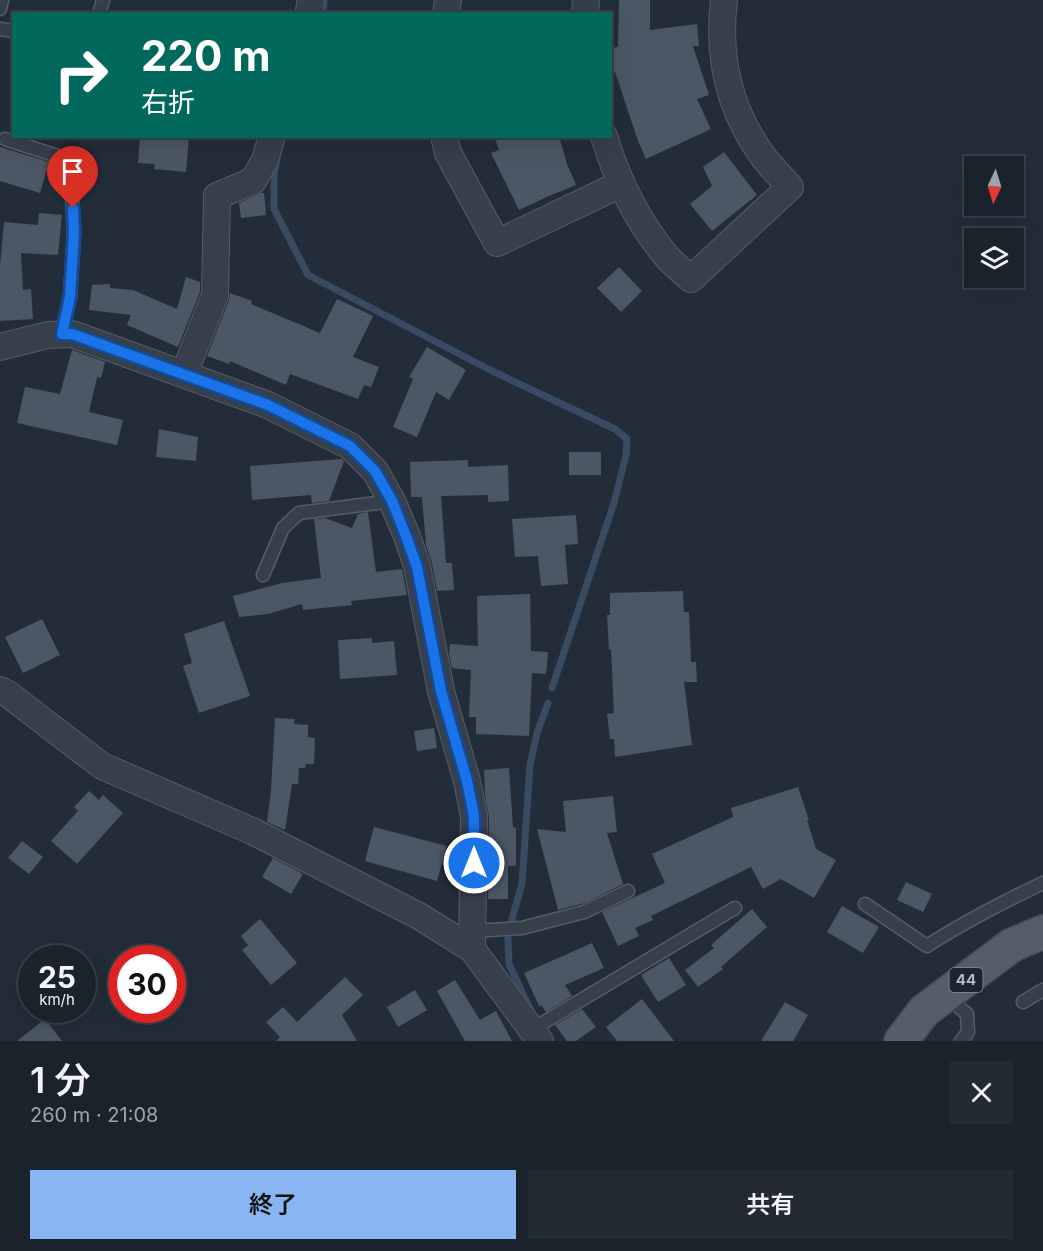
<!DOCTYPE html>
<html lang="ja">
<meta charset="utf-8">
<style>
body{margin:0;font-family:Inter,"Noto Sans JP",sans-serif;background:#232a33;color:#f1f3f6;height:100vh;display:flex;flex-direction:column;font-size:22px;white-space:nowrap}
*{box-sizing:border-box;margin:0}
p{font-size:20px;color:#9fa4a9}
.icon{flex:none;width:33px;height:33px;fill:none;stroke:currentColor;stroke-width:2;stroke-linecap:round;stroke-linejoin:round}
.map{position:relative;height:1041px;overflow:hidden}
.details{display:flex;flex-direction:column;background:#1a222b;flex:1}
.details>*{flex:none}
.hud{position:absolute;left:12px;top:12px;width:600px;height:126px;border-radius:0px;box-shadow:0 6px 24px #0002,0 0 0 2px #383f47;background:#00695c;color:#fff;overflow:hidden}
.needle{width:39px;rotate:184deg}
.buttons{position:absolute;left:964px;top:156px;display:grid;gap:12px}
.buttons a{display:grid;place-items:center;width:60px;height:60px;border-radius:0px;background:#1a222b;box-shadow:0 6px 24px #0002,0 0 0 2px #383f47;font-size:30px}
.speed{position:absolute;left:18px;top:945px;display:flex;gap:12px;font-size:30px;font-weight:700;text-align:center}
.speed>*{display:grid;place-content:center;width:78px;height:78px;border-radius:50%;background:#1a222b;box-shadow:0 6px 24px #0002,0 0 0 2px #383f47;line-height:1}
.speed small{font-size:15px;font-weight:400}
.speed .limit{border:9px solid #d22;background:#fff;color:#111}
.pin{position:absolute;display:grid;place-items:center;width:51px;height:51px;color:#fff;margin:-62px -26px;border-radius:50% 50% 50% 0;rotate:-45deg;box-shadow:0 0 6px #0007}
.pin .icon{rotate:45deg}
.me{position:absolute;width:66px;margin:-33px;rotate:0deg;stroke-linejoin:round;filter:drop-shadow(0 0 4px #0008)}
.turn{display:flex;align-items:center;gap:21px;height:126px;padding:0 30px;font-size:27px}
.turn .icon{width:78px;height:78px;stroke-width:2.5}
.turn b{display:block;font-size:42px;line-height:51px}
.round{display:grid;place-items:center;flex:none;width:63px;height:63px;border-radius:0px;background:#232a33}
.headline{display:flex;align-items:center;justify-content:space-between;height:102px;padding:0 30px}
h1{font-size:36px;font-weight:600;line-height:45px}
.button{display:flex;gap:12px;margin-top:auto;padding:12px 30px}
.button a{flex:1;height:69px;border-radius:0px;background:#89b5f3;color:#111;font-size:24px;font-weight:600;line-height:69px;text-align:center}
.button a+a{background:#232a33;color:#f1f3f6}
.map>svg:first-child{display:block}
</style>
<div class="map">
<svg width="1043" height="1041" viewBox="0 0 1043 1041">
<rect width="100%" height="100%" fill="#232d39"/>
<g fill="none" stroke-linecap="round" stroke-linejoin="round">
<path stroke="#394b62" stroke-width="7" d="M322,14L324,5V0
M277,159L274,174V209L308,275L492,371L615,429L627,439L626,455L614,503L552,688
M512,919L522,884L530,765L537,733L548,703
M508,938L509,964L530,1009"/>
</g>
<path fill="#4c5765" d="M619,0H650V30L697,24L699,46H693L709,95L697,99L711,129L646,159L638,141L615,72L610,73V48L618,47Z
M140,136H189L186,172L154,169L155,164L138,163Z
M494,136H559L567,164L576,185L549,196L519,210L491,153L499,150Z
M0,147L49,162L40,193L0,181Z
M724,152L757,195L712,231L690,204L712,186L703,167Z
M261,193H264L266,215L241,218L239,203Z
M39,213L62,215L58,255L21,253L23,290L31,289L33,319L0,321V266L4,222L38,225Z
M619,267L642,291L621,312L597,288Z
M186,277L200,282V292L178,347L127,325L131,315L89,310L92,285L110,284V288L133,290L177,309Z
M230,293L252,301L251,304L320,333L337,299L373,316L353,357L379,367L371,387L364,385L358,399L290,374L286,385L230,361L229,364L207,356L229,300Z
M427,347L466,370L449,400L436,392L417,437L393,427L413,379L409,377Z
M72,350L105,362L101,378L97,377L89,412L123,420L117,445L17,423L25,387L60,394Z
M159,429L198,437L196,461L156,457Z
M569,452H601V475H569Z
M342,459L344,461L329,501L312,503L311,495L252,500L250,466Z
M468,460V467L508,465L509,501L488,502V495L441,496L446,563H452L454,590L437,591L432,563L426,545L422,497H411L410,462Z
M368,512L376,572L402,569L407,595L351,601L352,605L303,610L302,604L268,614L239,617L233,596L282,583L321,578L314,519L325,518L352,528L358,514Z
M576,515L578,544L565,545L568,584L541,586L538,556L515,557L512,519Z
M683,591L684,612H689L691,662H696L697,682H684L692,745L615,757L614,739H610L607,714L614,713L611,649L609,650L607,615H610V593Z
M530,594L531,651L548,652L546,674L532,673L529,736L476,734V717H469L471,670L452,668L449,654L450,644L478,646L477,596Z
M42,619L60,655L23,673L5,637Z
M224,621L250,696L199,713L183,666L192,663L184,634Z
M372,638V643L394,641L397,675L340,679L338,640Z
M275,718L295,719L294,724L308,725V737L315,738L314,764H306L305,768H299L298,784H292L285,830L267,822L271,791Z
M434,728L437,748L417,751L414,731Z
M509,768L513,827L516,828V866H508V899H488L489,816L485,796L484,770Z
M798,787L809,820H807L816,849L836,860L814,898L781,879L763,889L751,867L651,916L653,920L635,928L639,936L618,946L602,912L665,883L652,854L733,817L731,808Z
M89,791L99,800L103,795L123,813L77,864L51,841L78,811L74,807Z
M613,796L617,832L607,833L623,884L585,903L558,910L537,829L566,832L563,801Z
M374,827L447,846L437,881L365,861Z
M22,841L43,857L29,874L8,858Z
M273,858L303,874L291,894L262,877Z
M906,882L932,894L923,912L897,900Z
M842,906L879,927L863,953L827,932Z
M752,909L767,927L721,967L723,969L698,987L685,970L714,948L711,945Z
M260,919L297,963L271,985L242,950L248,945L241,936Z
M592,943L604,968L565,985L572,996L546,1012L541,1005L539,1006L524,973Z
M669,958L686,985L658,1002L641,975Z
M345,977L363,995L342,1015L357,1041H276L280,1037L266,1022L283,1007L297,1022Z
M455,980L480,1020L496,1011L512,1041H465L437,991Z
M415,990L427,1010L398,1027L387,1007Z
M642,999L674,1041H617L606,1027Z
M785,1002L808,1015L793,1041H761Z
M582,1009L596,1027L576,1041H567L555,1025Z
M45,1019L62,1041H17Z"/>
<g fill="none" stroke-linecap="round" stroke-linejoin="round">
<g stroke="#555d68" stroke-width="15">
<path id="service" d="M0,9L2,0
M99,14L103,0
M0,29L14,31
M5,139L70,160L74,232L70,297L62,334
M263,575L283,528L299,513L392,501
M865,904L927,946C964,922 1003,902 1043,883
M473,931L522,928L584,912L628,891
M947,997L967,1014L968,1032L961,1041
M1023,1002L1043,990
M531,1030L735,908"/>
</g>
<g stroke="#555d68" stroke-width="28">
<path id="minor" d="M308,14L311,3L310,0
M446,14L448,0
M585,14L586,0
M444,136L448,153L497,243L621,184
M604,136C617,180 638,222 667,257C674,265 683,272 691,279L790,187C782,178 773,169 765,159C729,111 717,59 724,0
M0,347L48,335L72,334L268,405L350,446L375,471L392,501L407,536L417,566L441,691L467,781L474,816L472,949
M184,374L215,295L217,196L253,181L265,160L272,136
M0,690L8,694L102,766L252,831L419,916L472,949L540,1041"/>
</g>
<g stroke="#404853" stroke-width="36">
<path id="primary" d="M901,1041L924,1011L1012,945L1043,932"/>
</g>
<use href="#service" stroke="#363f4a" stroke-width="12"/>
<use href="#minor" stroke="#363f4a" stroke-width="26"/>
<use href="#primary" stroke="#545e6a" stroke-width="33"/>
</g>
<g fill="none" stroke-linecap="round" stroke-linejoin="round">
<g stroke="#114b97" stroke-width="15">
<path id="route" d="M73,208L74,232L70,297L62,334H72L268,405L350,446L375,471L392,501L406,536L417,567L441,691L467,781L474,816V863"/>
</g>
<use href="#route" stroke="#1a73e8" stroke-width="10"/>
</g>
<g text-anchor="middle" stroke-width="4.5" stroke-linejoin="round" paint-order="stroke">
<rect fill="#1c242e" stroke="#858d98" stroke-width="1.5" x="949.5" y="968" width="33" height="24" rx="4.5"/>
<g font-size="15" font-weight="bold" fill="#b2bac6">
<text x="966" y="985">44</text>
</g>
</g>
</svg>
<div class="buttons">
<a><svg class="needle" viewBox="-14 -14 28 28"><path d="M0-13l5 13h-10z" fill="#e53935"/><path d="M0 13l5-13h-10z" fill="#9fa4a9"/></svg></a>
<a><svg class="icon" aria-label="layers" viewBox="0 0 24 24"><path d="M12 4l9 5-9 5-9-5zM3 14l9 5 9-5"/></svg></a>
</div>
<div class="speed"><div>25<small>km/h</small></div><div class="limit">30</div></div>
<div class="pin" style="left:73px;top:208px;background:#d93025"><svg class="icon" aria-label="arrive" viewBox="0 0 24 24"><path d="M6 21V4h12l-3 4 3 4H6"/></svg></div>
<svg class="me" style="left:474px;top:863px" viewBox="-20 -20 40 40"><circle r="17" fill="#1a73e8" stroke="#fff" stroke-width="3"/><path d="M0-11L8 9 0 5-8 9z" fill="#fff"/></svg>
<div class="hud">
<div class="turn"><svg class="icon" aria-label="right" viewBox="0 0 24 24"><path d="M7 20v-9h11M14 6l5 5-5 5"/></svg><div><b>220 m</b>右折</div></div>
</div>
</div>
<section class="details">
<div class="headline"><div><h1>1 分</h1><p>260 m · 21:08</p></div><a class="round"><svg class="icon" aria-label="close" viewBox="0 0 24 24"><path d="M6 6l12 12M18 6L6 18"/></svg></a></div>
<div class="button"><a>終了</a><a>共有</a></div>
</section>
